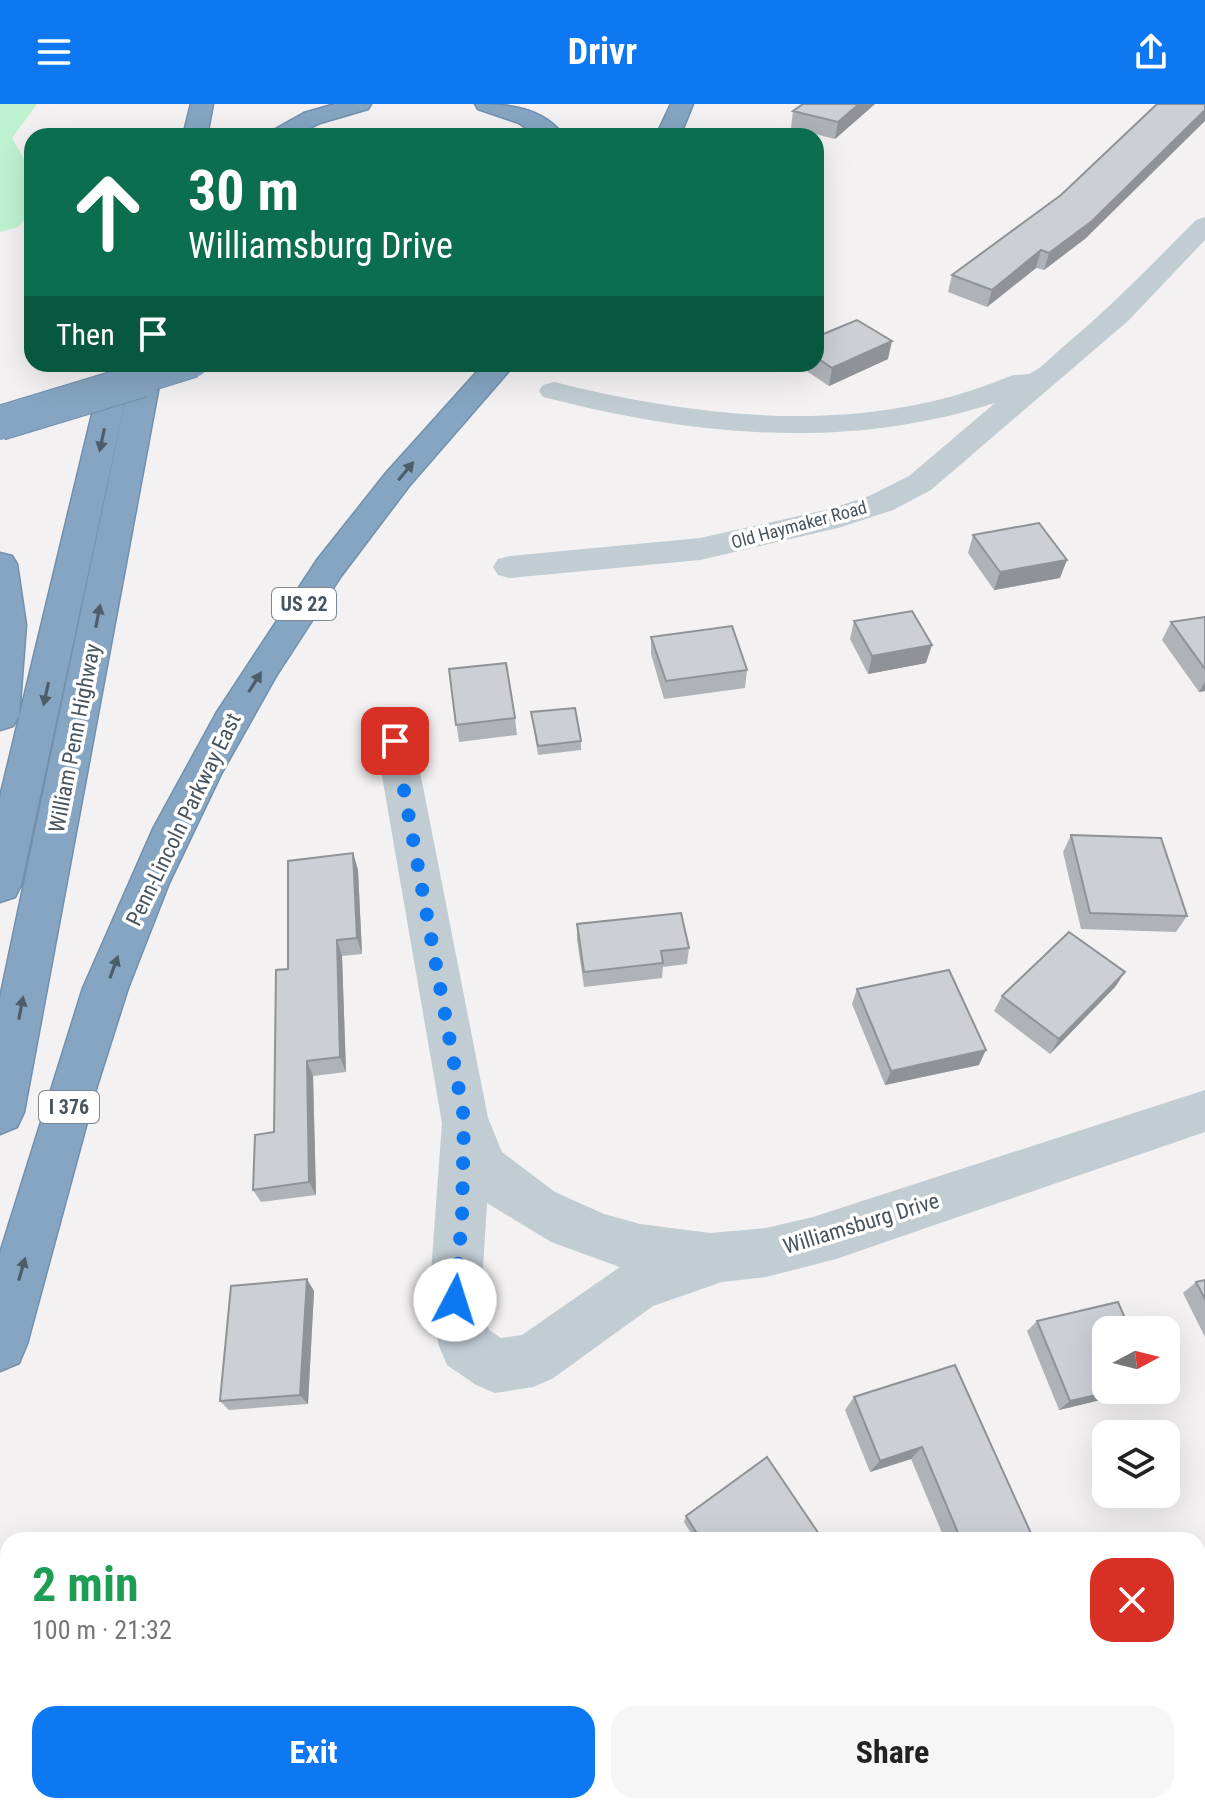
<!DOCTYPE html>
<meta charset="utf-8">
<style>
body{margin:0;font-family:"Roboto Condensed",sans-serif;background:#f6f6f6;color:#222;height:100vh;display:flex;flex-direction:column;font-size:30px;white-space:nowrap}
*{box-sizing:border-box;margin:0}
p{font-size:26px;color:#767676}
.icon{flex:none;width:44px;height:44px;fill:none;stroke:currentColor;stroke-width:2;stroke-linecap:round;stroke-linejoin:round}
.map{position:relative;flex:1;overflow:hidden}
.drawer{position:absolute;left:0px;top:1428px;width:1206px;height:282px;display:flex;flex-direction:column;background:#fff;border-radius:24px 24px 0 0;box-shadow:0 8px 32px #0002}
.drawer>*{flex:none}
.top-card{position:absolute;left:24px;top:24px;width:800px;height:244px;border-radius:24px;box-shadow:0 8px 32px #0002;background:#0b6e4f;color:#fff;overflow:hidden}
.needle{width:52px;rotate:83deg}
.fabs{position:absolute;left:1092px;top:1212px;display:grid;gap:16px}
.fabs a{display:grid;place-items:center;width:88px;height:88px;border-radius:16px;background:#fff;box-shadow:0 8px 32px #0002;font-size:40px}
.pin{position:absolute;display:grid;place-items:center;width:68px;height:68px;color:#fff;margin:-34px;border-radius:16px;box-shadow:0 4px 12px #0006}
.me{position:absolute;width:88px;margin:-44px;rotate:5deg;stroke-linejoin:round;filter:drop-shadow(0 0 6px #0008)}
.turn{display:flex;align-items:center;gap:28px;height:168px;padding:0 32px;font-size:36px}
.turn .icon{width:104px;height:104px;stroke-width:2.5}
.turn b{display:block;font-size:56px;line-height:68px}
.then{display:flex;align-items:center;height:76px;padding:0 32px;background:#0003;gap:16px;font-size:30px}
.round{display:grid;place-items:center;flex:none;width:84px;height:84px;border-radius:24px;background:#f6f6f6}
.headline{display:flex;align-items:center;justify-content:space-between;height:136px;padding:0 32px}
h1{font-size:48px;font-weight:700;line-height:60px;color:#1e9e55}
.action{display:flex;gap:16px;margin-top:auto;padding:16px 32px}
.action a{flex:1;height:92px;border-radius:24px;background:#0d78f1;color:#fff;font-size:32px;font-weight:700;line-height:92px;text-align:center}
.action a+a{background:#f6f6f6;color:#222}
header{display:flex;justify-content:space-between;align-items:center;height:104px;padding:0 32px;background:#0d78f1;color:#fff;font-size:36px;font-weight:700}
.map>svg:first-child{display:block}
</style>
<header><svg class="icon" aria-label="menu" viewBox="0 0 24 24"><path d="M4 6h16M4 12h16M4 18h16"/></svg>Drivr<svg class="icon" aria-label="share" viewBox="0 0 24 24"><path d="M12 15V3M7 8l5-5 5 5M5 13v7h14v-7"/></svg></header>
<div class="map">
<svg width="1205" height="1709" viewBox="0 0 1205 1709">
<rect width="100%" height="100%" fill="#f3f1f1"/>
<path fill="#fdf7eb" d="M21,1702H485V1709H20Z"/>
<path fill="#bdf3d0" d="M0,0H37L12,34L32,69V107L18,123L0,128Z"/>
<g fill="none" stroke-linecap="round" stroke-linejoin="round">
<g stroke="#7190ae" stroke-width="3">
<path id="highway" d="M191,0H213L207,32H183Z
M335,0H371L368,5L320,19L294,32H263L304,9Z
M475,0C507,0 543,3 564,32H537L519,19L478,5Z
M671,0H693L680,32H656Z
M133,260H163L24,1008L17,1023L0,1030V894Z
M484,260H515L409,382L341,472L276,572L221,670L169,779L128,884L96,985L27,1240L19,1259L0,1267V1149L83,884L153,725L217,608L317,456L386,369Z
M109,293L120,296L124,302L21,781L15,793L0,798V693L94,302L98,296Z
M0,449L12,452L17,460L26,521L19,612L13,622L0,626Z"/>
</g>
<path fill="#c1ccd3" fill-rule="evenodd" d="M1205,113V136L1128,217L931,386L893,406L838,424L700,456L510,474L498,471L493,463L498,455L510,452L700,434L830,405L869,392L909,372L995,299C844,347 695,332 543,293L539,287L543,281L554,278C703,315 863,333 1008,273C1016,269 1026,272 1031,269C1043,263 1054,250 1064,242C1111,203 1153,159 1196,116Z
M395,623L409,627L414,637L488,1014L502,1048L555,1088L604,1110L640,1120L710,1129L766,1124L813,1113L1205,986V1028L836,1155L766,1173L722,1178L653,1202L552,1275L533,1283L495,1289L476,1281L447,1261L439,1242L429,1196L442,1019L376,637L381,627ZM487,1099L551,1138L620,1163L522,1231L501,1234L489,1226L481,1196Z"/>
<use href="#highway" fill="#86a5c2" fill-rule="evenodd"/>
<g stroke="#7190ae" stroke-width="28" stroke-linecap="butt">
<path id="highway-bridge-far1" d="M136,278L194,260"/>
</g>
<g stroke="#7190ae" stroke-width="36" stroke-linecap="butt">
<path id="highway-bridge" d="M0,319L142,276"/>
</g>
<use href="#highway-bridge-far1" stroke="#86a5c2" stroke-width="26"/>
<use href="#highway-bridge" stroke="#86a5c2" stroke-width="34"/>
</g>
<path fill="#afb3b8" d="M803,0H875L835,35L791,24L793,7Z
M1086,134L1044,166L1036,164L987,203L948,188L952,171Z
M816,233L888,255L829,282L796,260H816Z
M973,431L1060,474L994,486L968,449Z
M1205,513V587L1199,588L1162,536L1171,518Z
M854,517L926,559L868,570L850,535Z
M651,533L747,566L745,584L664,595L651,550Z
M449,565L515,614L517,631L459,638Z
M531,608L581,637V646L538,651Z
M1071,731L1187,812L1176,828L1081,825L1063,748Z
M353,749L358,766L362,850L342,852L346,968L313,972L316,1091L261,1098L253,1086L274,1028Z
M577,820L689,844L687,860L663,863L662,874L584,883L577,836Z
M1125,868L1115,883L1050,950L994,907L1002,892Z
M857,885L979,961L885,981L852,900Z
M1205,1176V1233L1183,1189L1196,1178Z
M314,1187L308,1300L229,1306L220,1297Z
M1037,1217L1106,1286H1142L1059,1306L1027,1227Z
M955,1261L1034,1436H945L911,1355L870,1368L845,1306L854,1293Z
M686,1412L823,1436H695L684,1418Z"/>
<path fill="#8f9296" d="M859,0H875L835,35L838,18Z
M1205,6V17L1086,134L1044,166L1049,149Z
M1041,146L1036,164L987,203L992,186Z
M892,237L888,255L829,282L832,264Z
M1067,456L1060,474L994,486L1000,468Z
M932,541L926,559L868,570L872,552Z
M1205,578V587L1199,588Z
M353,749L358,766L362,850L357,834Z
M337,836L342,852L346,968L340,953Z
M1125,868L1115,883L1050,950L1059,935Z
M986,946L979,961L885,981L891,967Z
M307,957L313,972L316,1091L309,1078Z
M307,1175L314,1187L308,1300L300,1291Z
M1119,1286H1142L1059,1306L1070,1297Z
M922,1343L911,1355L870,1368L880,1357Z
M296,1702H304L301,1709H293Z"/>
<path fill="#ccd0d6" stroke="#8f9296" stroke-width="2" d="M803,0H859L838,18L793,7Z
M1157,0H1205V6L1092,117L1049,149L1041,146L992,186L952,171L1061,91Z
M857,216L892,237L832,264L816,253V233Z
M1039,419L1067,456L1000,468L973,431Z
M912,507L932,541L872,552L854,517Z
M1205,513V565L1171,518Z
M732,522L747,566L666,577L651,533Z
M506,559L515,614L456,621L449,565Z
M575,604L581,637L538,642L531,608Z
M1071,731L1161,734L1187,812L1090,809Z
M353,749L357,834L337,836L340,953L307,957L309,1078L253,1086L255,1031L274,1028L276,866L288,865V757Z
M681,809L689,844L661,847L663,859L584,868L577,820Z
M1069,828L1125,868L1059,935L1002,892Z
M949,866L986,946L891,967L857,885Z
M307,1175L300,1291L220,1297L231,1182Z
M1205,1176V1195L1196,1178Z
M1118,1198L1130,1226H1106V1286H1119L1070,1297L1037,1217Z
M955,1261L1034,1436H961L922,1343L880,1357L854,1293Z
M767,1353L823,1436H701L686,1412Z
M258,1702H296L293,1709H271Z"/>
<defs><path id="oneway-solid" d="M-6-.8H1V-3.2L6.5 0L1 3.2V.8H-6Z" transform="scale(2)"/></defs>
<g fill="#4d5d6a">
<use href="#oneway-solid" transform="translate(102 336) rotate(102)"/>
<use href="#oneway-solid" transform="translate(406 367) rotate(-50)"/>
<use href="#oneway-solid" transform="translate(98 512) rotate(-79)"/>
<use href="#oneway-solid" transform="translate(255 578) rotate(-58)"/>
<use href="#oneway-solid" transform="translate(46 590) rotate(102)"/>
<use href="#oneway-solid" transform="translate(114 863) rotate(-70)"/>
<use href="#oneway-solid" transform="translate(21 904) rotate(-79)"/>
<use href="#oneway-solid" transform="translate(22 1165) rotate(-74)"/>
</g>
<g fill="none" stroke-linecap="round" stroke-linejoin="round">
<path stroke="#0d78f1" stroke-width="14" stroke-dasharray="0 25.2" d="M395,637L464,1014L462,1113L455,1196"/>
</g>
<g text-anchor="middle" stroke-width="7" stroke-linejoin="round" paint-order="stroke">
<g font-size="18" fill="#475560" stroke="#fff">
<text transform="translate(799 421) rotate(-15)" y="6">Old Haymaker Road</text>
</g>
<g fill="#fff" stroke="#7e8890" stroke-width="2">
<rect x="272" y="484" width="64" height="32" rx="6"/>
<rect x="39" y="987" width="60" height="32" rx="6"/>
</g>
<g font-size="20" font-weight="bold" fill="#475560">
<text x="304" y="507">US 22</text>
<text x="69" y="1010">I 376</text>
</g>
<g font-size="22" fill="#475560" stroke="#fff">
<text transform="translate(74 634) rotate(-79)" y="8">William Penn Highway</text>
<text transform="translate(183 715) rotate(-64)" y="8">Penn-Lincoln Parkway East</text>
<text transform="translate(861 1119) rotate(-17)" y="8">Williamsburg Drive</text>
</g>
</g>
</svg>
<div class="fabs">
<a><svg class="needle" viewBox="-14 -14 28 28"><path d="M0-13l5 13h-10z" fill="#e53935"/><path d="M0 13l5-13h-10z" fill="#767676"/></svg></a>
<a><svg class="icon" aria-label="layers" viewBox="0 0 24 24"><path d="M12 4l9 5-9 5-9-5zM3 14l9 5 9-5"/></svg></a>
</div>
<div class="pin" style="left:395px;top:637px;background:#d93025"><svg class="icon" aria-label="arrive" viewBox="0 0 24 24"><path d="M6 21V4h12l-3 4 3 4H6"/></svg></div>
<svg class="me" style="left:455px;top:1196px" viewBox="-20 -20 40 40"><circle r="19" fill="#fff"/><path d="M0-13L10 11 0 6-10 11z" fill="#0d78f1"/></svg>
<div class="top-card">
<div class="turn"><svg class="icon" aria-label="ahead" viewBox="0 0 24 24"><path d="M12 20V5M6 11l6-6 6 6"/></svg><div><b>30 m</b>Williamsburg Drive</div></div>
<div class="then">Then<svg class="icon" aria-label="arrive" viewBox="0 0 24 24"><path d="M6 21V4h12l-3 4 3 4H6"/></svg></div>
</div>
<section class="drawer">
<div class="headline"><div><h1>2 min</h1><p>100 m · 21:32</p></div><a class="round" style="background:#d93025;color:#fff"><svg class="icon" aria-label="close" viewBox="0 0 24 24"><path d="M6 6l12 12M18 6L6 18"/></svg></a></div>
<div class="action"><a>Exit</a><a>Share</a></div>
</section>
</div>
